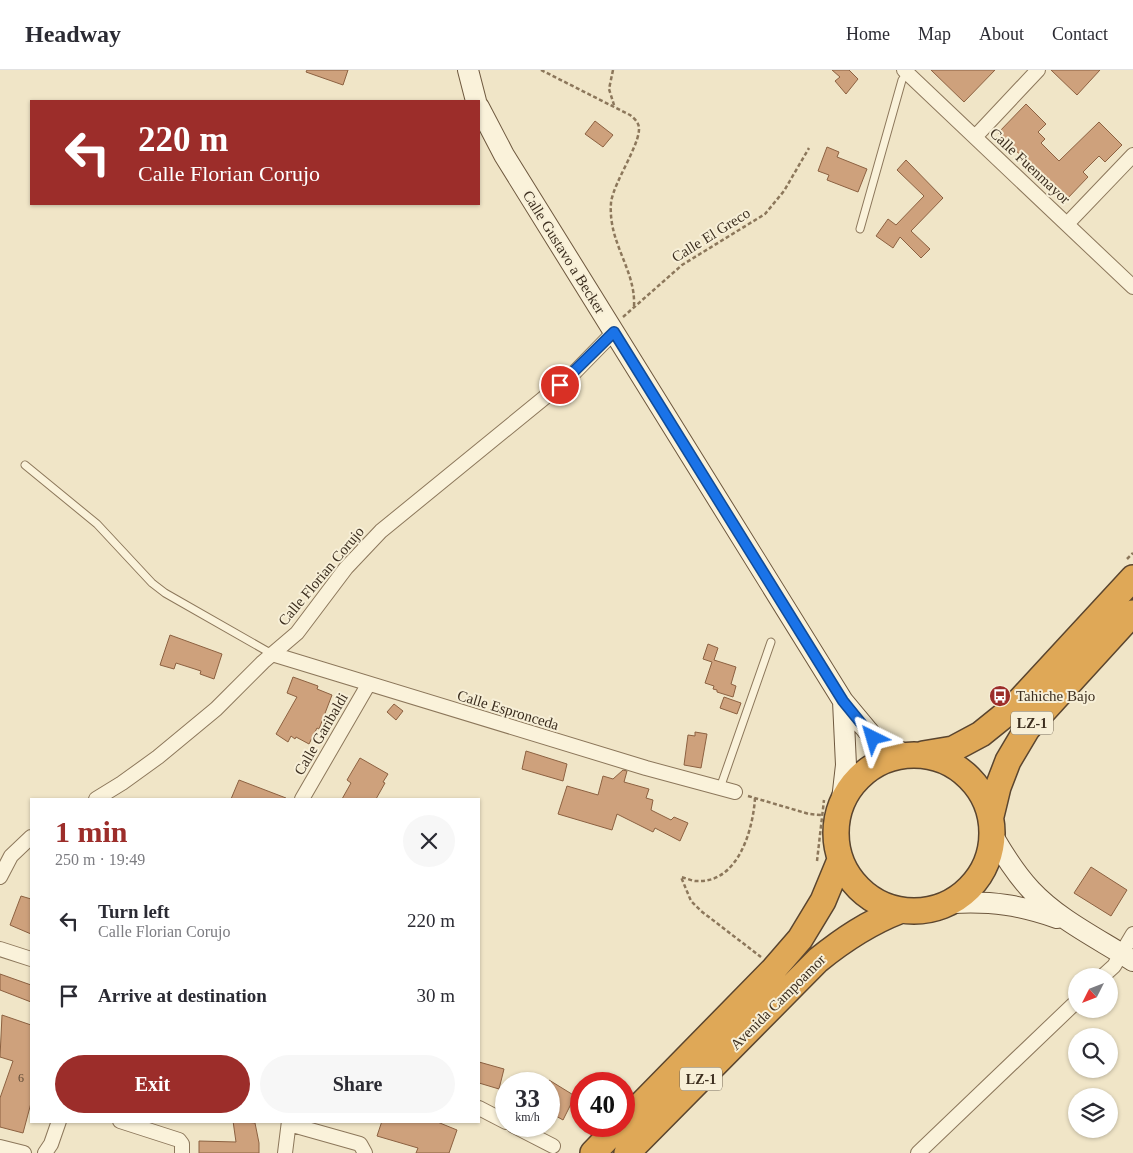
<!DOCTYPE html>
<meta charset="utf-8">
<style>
body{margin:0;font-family:"Times New Roman",serif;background:#f7f7f7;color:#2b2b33;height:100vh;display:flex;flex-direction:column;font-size:19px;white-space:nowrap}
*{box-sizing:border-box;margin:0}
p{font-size:16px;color:#7c7c81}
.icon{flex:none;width:28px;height:28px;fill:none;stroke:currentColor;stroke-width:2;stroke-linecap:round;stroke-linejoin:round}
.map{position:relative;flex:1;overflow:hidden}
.details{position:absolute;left:30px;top:728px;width:450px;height:325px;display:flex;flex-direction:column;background:#fff;border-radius:0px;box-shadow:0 1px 4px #0004}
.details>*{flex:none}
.banner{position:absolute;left:30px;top:30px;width:450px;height:105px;border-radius:0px;box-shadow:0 1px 4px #0004;background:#9c2d2a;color:#fff;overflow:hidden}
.needle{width:32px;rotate:228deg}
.controls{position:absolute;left:1068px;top:898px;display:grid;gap:10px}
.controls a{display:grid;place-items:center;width:50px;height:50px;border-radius:50%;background:#fff;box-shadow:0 1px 4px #0004;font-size:25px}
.speed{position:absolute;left:495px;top:1002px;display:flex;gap:10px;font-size:25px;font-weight:700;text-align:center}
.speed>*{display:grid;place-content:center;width:65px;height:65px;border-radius:50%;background:#fff;box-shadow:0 1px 4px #0004;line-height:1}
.speed small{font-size:12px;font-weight:400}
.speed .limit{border:8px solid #d22;background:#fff;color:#111}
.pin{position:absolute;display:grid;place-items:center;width:42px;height:42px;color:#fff;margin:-21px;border:2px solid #fff;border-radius:50%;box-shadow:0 1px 5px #0007}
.me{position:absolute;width:55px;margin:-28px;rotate:320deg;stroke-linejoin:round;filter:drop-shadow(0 0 4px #0008)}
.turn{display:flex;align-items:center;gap:18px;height:105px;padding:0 25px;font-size:22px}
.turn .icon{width:65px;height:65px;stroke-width:2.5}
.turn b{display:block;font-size:35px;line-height:42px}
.round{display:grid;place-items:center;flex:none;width:52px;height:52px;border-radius:26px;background:#f7f7f7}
.head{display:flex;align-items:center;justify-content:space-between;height:85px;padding:0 25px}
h1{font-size:30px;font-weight:700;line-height:38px;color:#9c2d2a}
.cta{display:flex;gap:10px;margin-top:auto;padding:10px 25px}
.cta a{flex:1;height:58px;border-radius:30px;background:#9c2d2a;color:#fff;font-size:20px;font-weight:700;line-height:58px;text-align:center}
.cta a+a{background:#f7f7f7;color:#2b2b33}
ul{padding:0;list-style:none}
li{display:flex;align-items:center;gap:15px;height:75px;padding:0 25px}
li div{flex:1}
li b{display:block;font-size:19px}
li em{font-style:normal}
header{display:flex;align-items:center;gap:30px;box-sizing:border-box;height:70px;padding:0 25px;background:#fff;border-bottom:1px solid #e1e1e2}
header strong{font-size:24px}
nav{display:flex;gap:28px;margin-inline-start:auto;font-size:18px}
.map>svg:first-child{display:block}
</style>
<header>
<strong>Headway</strong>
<nav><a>Home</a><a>Map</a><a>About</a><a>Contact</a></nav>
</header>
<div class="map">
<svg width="1133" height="1083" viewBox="0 0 1133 1083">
<rect width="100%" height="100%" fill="#f0e5c7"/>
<path fill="#cea17c" stroke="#8c6141" d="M307,0H348L343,15L306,2Z
M832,0H849L858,9L846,24L835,11L840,7Z
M931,0H995L964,32Z
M1051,0H1100L1077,25Z
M1026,34L1046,54L1038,62L1045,69L1041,73L1059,91L1099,52L1122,75L1105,92L1099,86L1083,102L1088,107L1066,130L998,63Z
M595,51L613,65L603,77L585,64Z
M827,77L839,82L837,87L867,99L858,122L827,110L829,105L818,101Z
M906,90L943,128L911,161L930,179L921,188L900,167L893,178L876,166L888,149L896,155L924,126L897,100Z
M170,565L222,584L214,609L200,604L201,601L176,593L174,599L160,595Z
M708,574L718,578L714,590L736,597L731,614L736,616L733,627L717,622V620L713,619L714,616L705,613L712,592L703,589Z
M293,607L318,616L317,619L332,625L319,659L317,658L309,674L296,667L295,669L291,666L288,672L276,664L297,627L287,623Z
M724,627L741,633L737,644L720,638Z
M394,634L403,641L396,650L387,642Z
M695,662L707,664L701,698L684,695L688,665L695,666Z
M526,681L567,694L563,711L522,699Z
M360,688L388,704L383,712L385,713L376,729H342L351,713L347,710Z
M623,700L627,701L624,712L649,719L646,728L653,730L651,740L671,750L674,747L688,753L680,771L655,758L653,762L617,744L612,760L558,744L567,716L598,725L603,706L613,709Z
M239,710L286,728L285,729H231Z
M1091,797L1127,820L1111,846L1074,823Z
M21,826L31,829V864L10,855Z
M0,904L31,915V932L0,920Z
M2,945L31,955V1033L23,1063L0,1057V1028L13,991L0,987Z
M479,992L504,999L499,1019L479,1013Z
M549,1010L575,1026L563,1050L549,1042Z
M233,1051L255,1053L259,1073V1083H199V1071L236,1072Z
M382,1051H435L457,1060L449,1083H416L418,1078L377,1066Z"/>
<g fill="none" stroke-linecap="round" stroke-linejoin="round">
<g stroke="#8c775b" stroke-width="9">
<path id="lane" d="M860,159L902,10L907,3
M25,395L97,454L152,513L165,523L272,584
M720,718L771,572"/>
</g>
<g stroke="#8c775b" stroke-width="16">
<path id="street" d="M904,0L1133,217
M975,67L1038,0
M1067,154L1133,85
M272,584L646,698L735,722
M96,729L122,713L158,687L216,639L263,592L297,563L346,498L381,461L571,306L614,262
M302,729L368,615
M0,807L11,786L31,767
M0,879L31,889
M1103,906L1114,896L1133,864
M479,1038L506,1052
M120,1051L179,1070L182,1074V1083
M289,1054L360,1074L365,1083
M514,1056L553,1076
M0,1077L24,1083
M45,1083L51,1074L59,1051
M285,1083L289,1051
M918,1083L1076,932"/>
</g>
<g stroke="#6e583e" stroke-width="22">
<path id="secondary" d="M468,0L476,31
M479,37L504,85L843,631L873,667L904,684
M842,730L846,695L843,631
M993,766C1004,785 1016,804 1031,820C1059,850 1099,869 1133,891
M953,833C993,831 1019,835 1057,848"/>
</g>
<g stroke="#5a452f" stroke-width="28">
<path id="highway" d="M923,684L953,679L981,664L1012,639L1133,508
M836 763a78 78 0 1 1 156 0a78 78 0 1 1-156 0Z
M991,746L998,717L1008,691L1027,659L1133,543
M624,1052L774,899L800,869L823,831L840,790
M593,1083L619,1056
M627,1083L818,890C844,869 868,853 899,841"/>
</g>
<path stroke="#8c775b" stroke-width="2.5" stroke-dasharray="4 2.5" stroke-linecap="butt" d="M541,0L630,45C633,47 637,51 638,54C645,68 613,112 611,133C608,174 636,199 634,237
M613,0L609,19L614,35
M623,247L682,195L765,144L784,121L809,78
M1127,489L1133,483
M748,726L809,744L821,745
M755,728C753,760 738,814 696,811C692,811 686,808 681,807L691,831L701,841L761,887
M817,791L824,730"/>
<use href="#lane" stroke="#faf2da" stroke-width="7"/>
<use href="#street" stroke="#faf2da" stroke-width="14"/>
<use href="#secondary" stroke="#faf2da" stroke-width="20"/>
<use href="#highway" stroke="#dfa857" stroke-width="25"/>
</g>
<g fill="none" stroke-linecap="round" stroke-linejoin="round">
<g stroke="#114b97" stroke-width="12">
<path id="route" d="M560,315L614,262L843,631L873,668"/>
</g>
<use href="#route" stroke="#1a73e8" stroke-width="9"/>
</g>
<defs>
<g id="bus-disc" transform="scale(1.125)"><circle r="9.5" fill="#9c2d2a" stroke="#f7efd7"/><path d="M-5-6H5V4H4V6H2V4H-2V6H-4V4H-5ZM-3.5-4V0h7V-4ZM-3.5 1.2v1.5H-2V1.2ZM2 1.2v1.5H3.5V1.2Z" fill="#fff"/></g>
</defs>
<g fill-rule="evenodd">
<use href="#bus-disc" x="1000" y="626"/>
</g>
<g text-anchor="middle" stroke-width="4" stroke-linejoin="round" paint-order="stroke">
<g font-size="12" fill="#604b36">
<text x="21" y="1012">6</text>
</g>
<g fill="#f7efd7" stroke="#746856" stroke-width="1">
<rect x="1011" y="641.5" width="42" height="23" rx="4"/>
<rect x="680" y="997.5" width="42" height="23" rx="4"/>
</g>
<g font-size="14" font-weight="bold" fill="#3c2e1f">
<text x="1032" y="658">LZ-1</text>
<text x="701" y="1014">LZ-1</text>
</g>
<g font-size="15" fill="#3c2e1f" stroke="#f7efd7">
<text transform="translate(1030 96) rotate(43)" y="5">Calle Fuenmayor</text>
<text transform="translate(711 165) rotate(-32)" y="5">Calle El Greco</text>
<text transform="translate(564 182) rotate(58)" y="5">Calle Gustavo a Becker</text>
<text transform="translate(321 506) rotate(-50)" y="5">Calle Florian Corujo</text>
<text transform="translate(508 640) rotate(17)" y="5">Calle Espronceda</text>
<text transform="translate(321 664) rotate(-60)" y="5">Calle Garibaldi</text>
<text transform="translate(778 932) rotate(-45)" y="5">Avenida Campoamor</text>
</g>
<g font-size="15" fill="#3c2e1f" stroke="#f7efd7" text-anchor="start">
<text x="1016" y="631">Tahiche Bajo</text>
</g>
</g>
</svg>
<div class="controls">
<a><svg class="needle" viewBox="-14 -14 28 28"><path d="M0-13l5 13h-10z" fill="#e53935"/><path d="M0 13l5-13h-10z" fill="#7c7c81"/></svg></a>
<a><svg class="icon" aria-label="search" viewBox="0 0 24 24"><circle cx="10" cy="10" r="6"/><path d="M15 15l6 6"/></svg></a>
<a><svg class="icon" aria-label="layers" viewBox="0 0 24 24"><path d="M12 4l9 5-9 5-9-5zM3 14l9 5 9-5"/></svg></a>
</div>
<div class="speed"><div>33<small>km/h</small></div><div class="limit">40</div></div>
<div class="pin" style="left:560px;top:315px;background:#d93025"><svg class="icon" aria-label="arrive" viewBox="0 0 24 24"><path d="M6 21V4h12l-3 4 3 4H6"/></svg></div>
<svg class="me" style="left:873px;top:668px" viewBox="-20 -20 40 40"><path d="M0-17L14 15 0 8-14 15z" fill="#1a73e8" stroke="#fff" stroke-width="4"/></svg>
<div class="banner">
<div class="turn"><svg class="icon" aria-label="left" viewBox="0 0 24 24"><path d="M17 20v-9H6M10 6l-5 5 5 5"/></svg><div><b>220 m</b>Calle Florian Corujo</div></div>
</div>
<section class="details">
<div class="head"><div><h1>1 min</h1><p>250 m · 19:49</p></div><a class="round"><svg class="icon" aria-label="close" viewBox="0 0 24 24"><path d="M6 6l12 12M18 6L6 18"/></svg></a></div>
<ul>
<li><svg class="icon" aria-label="left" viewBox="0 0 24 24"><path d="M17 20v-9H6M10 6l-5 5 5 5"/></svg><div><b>Turn left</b><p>Calle Florian Corujo</p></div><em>220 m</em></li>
<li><svg class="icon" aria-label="arrive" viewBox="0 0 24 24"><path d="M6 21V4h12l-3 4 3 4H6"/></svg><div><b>Arrive at destination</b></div><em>30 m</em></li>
</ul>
<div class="cta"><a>Exit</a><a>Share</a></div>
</section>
</div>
